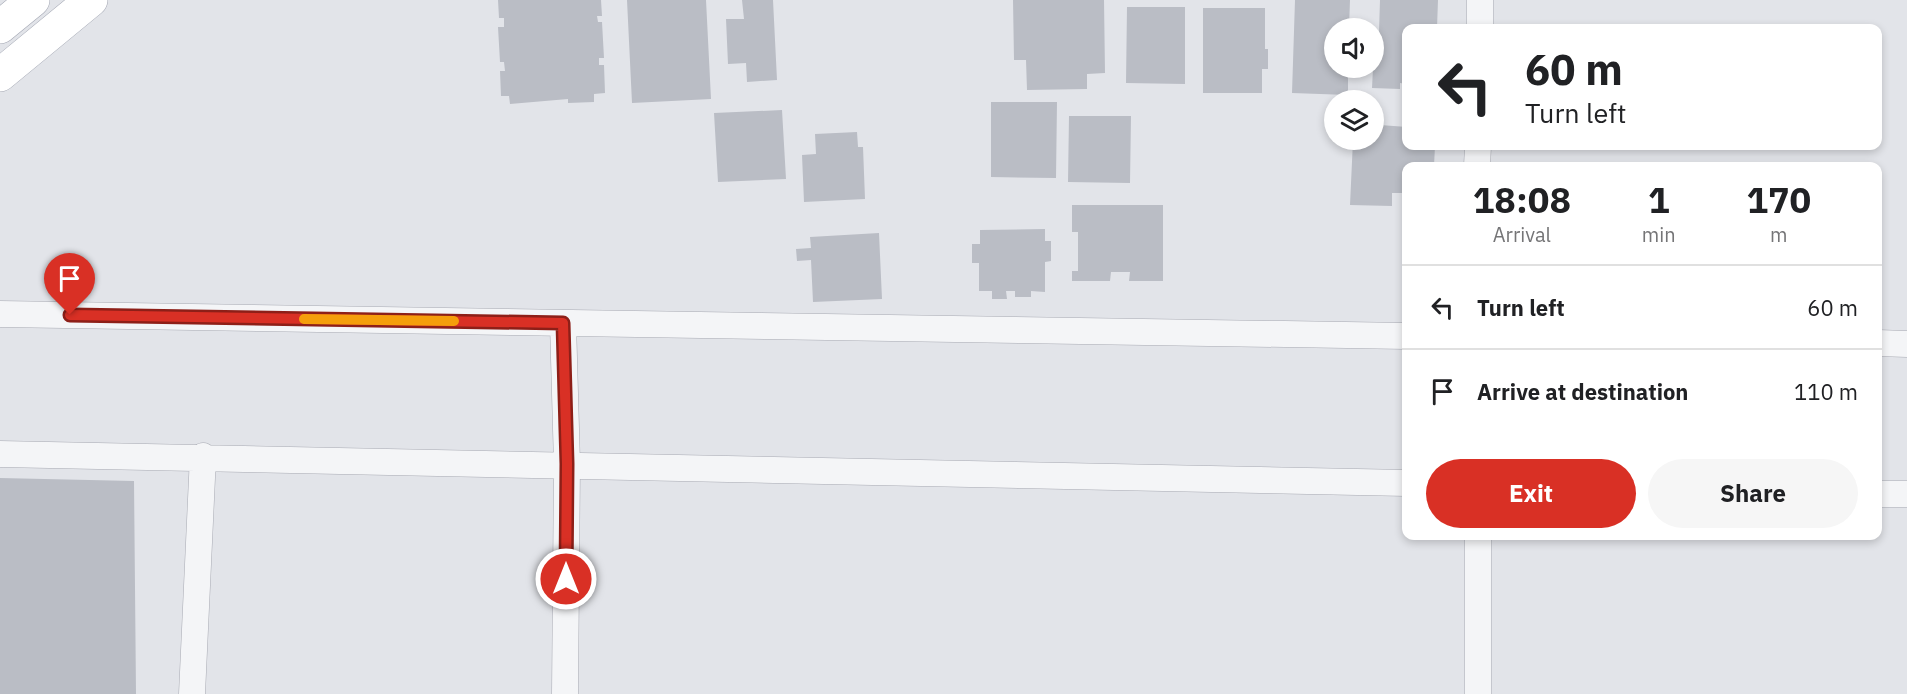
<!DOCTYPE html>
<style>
body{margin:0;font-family:"IBM Plex Sans",sans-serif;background:#f6f6f6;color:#202124;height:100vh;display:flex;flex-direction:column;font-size:22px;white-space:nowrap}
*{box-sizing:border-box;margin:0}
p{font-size:20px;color:#757577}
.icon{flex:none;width:33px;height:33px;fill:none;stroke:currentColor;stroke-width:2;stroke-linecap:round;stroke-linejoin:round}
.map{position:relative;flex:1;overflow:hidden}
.details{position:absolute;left:1402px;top:162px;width:480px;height:378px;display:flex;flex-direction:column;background:#fff;border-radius:12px;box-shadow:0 3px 9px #0003}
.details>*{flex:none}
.banner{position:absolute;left:1402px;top:24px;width:480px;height:126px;border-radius:12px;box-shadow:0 3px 9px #0003;background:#fff;color:#202124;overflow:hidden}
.buttons{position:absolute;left:1324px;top:18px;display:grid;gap:12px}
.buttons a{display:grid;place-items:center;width:60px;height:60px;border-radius:50%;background:#fff;box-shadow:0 3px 9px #0003;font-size:30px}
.pin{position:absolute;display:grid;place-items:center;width:51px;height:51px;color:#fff;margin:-62px -26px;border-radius:50% 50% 50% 0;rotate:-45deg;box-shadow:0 0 6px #0007}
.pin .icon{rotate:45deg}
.me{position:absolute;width:66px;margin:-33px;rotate:0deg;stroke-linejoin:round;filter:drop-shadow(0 0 4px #0008)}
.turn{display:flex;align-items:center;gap:21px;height:126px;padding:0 24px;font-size:27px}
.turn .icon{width:78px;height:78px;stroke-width:2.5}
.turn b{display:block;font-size:42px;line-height:51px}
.eta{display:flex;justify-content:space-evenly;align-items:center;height:102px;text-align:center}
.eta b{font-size:36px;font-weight:800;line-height:42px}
.primary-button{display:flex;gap:12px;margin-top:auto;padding:12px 24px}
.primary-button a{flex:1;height:69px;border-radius:36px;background:#d93025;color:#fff;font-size:24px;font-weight:800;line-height:69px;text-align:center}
.primary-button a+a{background:#f6f6f6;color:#202124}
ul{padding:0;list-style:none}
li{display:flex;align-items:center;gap:18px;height:84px;padding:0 24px;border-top:2px solid #e0e0e0}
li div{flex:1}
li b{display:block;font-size:22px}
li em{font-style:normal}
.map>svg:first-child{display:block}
</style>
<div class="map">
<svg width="1907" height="694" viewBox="0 0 1907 694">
<rect width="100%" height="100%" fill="#e2e4e9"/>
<path fill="#babdc5" d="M498,0H601L602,16H597L598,22H602L604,58H599V65H604L605,93L594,94V102L568,103V99L510,104L509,96H501L500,71H505L504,62H500L498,27H504V18H499Z
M627,0H706L711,99L632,103Z
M742,0H773L777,80L747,82L746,63L728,64L726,19H744Z
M1013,0H1104L1105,73L1087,74V89L1027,90L1026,60H1014Z
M1295,0H1350L1349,28H1335V68H1348V95L1292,93Z
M1380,0H1438L1437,28H1407V84L1400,83V89L1372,88L1373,68L1374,63H1378Z
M1127,7H1185V84L1126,83Z
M1203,8H1265V49H1268V69H1262V93H1203Z
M991,102H1057L1056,178L991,177Z
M782,110L786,179L718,182L714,113Z
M1069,116H1131L1130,183L1068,182Z
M1374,119H1380V125L1407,127V146H1435L1434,166H1407V193H1392V206L1350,205L1353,140H1374Z
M857,132L858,147H863L865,199L804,202L802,155L816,154L815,134Z
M1072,205H1163V281H1129L1130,272H1111L1110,281H1072V271H1078V232H1072Z
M1045,229V241H1051V261L1045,262V292L1031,291V297H1015V291H1006L1007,299H992V291H979V263H972V244H980V230Z
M879,233L882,299L813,302L811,260L797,261L796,249L811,248L810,237Z
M0,478L134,481L136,694H0Z"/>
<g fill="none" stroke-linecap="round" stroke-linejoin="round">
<g stroke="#a8aab3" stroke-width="27">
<path id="minor" d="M1480,28V0
M1477,166L1478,146
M0,314L1407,336
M563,323L567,464L565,694
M1878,343L1907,344
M0,454L1407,483
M1878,494H1907
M1478,536V694
M192,694L203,456"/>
</g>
<g stroke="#a3a7b3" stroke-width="34">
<path id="primary" d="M0,27L33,0
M0,75L91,0"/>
</g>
<use href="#minor" stroke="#f4f5f7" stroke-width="26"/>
<use href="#primary" stroke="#fff" stroke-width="33"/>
</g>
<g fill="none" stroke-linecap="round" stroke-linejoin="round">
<g stroke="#8d1f18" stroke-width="15">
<path id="route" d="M70,315L563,323L567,464L566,579"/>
</g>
<use href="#route" stroke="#d93025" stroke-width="10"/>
<path stroke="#f59e0b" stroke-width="10" d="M304,319L454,321"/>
</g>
</svg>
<div class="buttons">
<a><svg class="icon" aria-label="sound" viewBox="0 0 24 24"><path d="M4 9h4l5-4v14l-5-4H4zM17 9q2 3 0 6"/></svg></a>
<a><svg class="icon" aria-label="layers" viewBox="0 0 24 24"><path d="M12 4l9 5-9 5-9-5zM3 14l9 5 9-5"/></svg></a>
</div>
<div class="pin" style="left:70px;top:315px;background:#d93025"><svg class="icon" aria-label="arrive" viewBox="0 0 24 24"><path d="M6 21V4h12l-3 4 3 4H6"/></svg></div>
<svg class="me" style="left:566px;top:579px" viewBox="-20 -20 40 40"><circle r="17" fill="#d93025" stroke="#fff" stroke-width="3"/><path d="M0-11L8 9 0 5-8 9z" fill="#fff"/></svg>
<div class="banner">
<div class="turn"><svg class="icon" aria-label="left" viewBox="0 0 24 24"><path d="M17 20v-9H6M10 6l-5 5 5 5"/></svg><div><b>60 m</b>Turn left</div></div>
</div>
<section class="details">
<div class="eta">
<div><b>18:08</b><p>Arrival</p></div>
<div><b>1</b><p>min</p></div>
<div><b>170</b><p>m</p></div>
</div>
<ul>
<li><svg class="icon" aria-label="left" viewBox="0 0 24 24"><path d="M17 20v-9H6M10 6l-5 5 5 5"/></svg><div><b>Turn left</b></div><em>60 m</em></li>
<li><svg class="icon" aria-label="arrive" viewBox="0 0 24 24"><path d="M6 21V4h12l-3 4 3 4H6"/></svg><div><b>Arrive at destination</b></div><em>110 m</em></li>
</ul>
<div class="primary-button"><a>Exit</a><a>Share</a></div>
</section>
</div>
